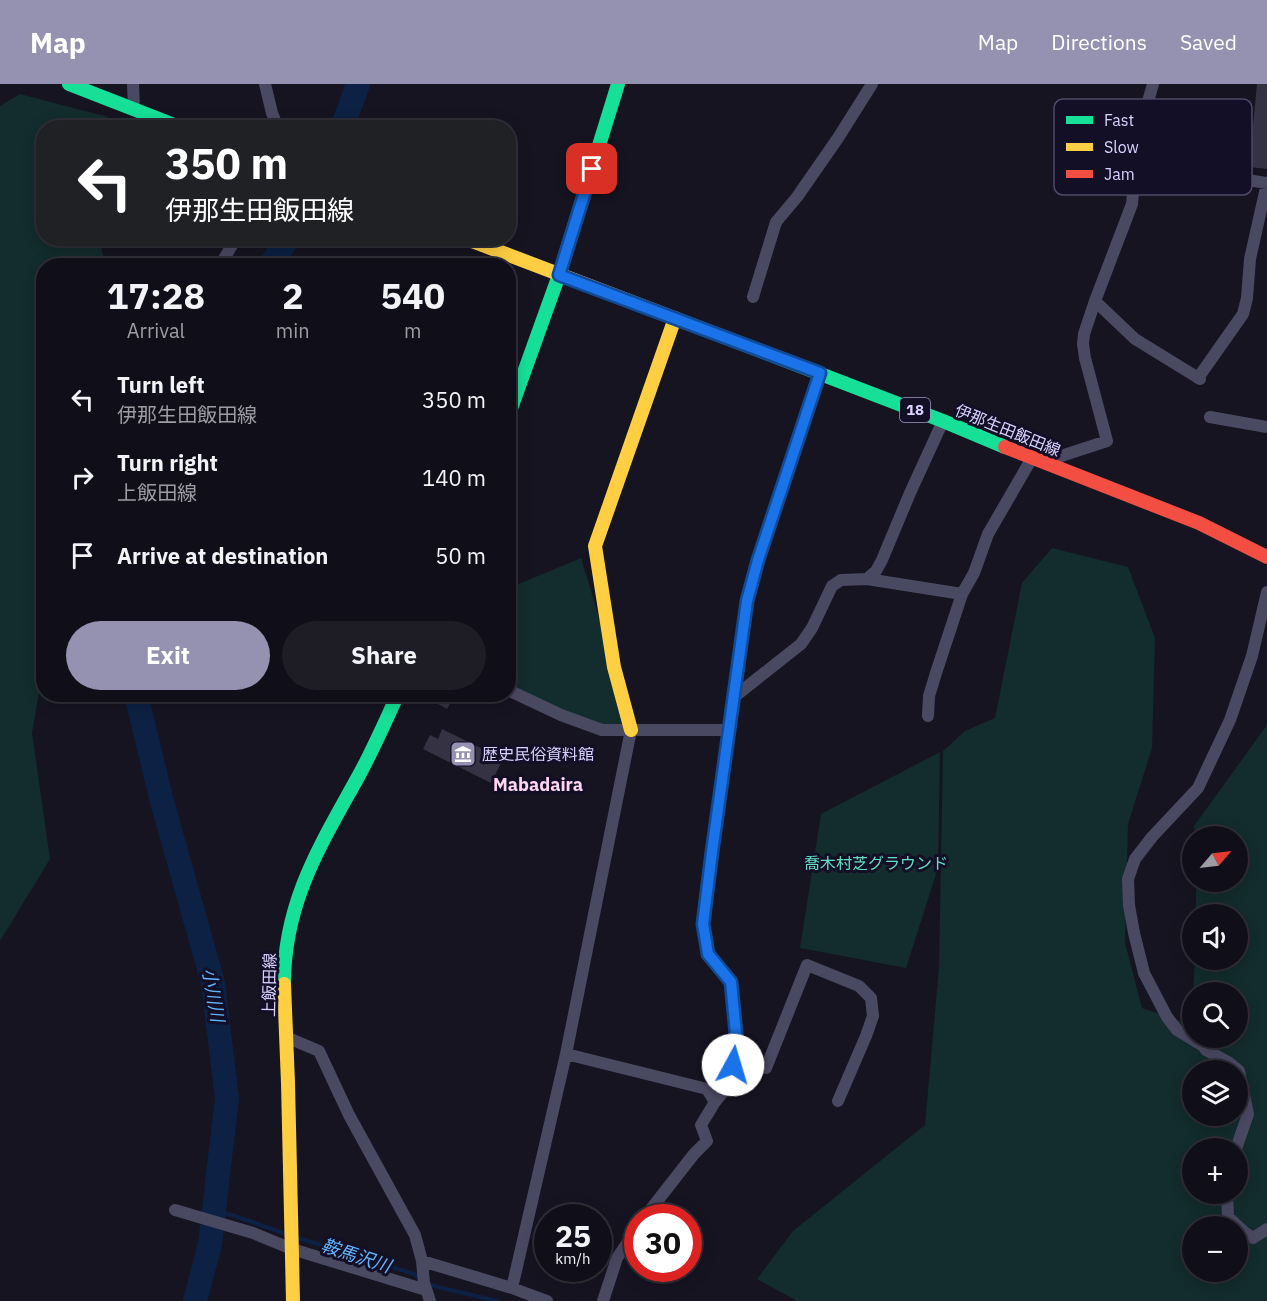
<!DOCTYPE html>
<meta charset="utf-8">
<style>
body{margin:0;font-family:"IBM Plex Sans","Noto Sans JP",sans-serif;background:#1e1d26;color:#f1f3f6;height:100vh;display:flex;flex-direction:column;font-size:22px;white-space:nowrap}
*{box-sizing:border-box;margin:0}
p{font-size:20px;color:#9c9ca2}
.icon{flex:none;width:33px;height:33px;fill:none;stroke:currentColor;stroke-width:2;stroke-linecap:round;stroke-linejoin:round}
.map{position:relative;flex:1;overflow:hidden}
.drawer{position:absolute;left:36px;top:174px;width:480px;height:444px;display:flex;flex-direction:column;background:#100f19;border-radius:24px;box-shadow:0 3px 15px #0003,0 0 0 2px #302f38}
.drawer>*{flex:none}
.top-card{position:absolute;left:36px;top:36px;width:480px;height:126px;border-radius:24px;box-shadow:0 3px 15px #0003,0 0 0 2px #302f38;background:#202124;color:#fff;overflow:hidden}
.needle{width:39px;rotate:62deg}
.fabs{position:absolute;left:1182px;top:742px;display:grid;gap:12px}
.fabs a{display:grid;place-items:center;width:66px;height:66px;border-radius:50%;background:#100f19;box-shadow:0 3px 15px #0003,0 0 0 2px #302f38;font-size:30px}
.speed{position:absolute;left:534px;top:1120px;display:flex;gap:12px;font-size:30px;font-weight:700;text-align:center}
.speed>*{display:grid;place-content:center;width:78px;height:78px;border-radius:50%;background:#100f19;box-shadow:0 3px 15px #0003,0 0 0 2px #302f38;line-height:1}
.speed small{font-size:15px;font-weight:400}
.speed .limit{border:9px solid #d22;background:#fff;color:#111}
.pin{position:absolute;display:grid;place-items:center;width:51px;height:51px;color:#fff;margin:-26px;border-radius:12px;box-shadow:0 3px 9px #0006}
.me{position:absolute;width:66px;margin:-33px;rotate:6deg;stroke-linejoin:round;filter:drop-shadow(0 0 4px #0008)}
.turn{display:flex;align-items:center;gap:21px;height:126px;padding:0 30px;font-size:27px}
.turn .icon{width:78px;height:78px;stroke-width:2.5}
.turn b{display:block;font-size:42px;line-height:51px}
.eta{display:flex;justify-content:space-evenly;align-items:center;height:102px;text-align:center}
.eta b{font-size:36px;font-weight:700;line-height:42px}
.action{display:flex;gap:12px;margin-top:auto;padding:12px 30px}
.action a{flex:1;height:69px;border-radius:36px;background:#9591b1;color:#fff;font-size:24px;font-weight:700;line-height:69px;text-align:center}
.action a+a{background:#1e1d26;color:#f1f3f6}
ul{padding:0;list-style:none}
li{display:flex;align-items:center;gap:18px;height:78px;padding:0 30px}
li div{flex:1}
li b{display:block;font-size:22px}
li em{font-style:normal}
header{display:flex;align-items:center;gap:36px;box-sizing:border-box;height:84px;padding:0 30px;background:#9591b1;color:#fff}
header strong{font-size:28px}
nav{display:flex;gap:33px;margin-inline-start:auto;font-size:21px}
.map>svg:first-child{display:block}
</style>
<header>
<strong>Map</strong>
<nav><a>Map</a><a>Directions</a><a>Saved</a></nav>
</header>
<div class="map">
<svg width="1267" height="1217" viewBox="0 0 1267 1217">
<rect width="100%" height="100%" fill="#161421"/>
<path fill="#132c2d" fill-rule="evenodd" d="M20,10L108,33L106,43L44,44V154L101,155L102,168L107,181L44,182V580L32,649L50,775L0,857V22Z
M1052,464L1128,483L1155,554L1152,664L1128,740L1125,859L1142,924L1190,940L1192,912V954H1238V909H1193L1195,876H1238V831H1196V798H1238V753H1195L1194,742L1267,641V1217H797L757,1195L793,1147L925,1041L939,883L943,667L965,647L995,634L1022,499ZM1192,987H1238V1032H1192ZM1192,1065H1238V1110H1192ZM1192,1143H1238V1188H1192Z
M581,474L614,583L628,644L600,645L509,605V504Z
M940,668L938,784L906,884L800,864L821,730Z"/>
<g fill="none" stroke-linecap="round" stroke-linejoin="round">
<path stroke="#0d2144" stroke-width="4" d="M214,1127L232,1131L286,1150
M298,1154L414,1190L419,1194
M428,1199L434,1202L497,1217"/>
<path stroke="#0d2144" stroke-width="24" d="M342,44L358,0
M270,182L288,154
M136,610L161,714L213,899L227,1014L210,1160L195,1217"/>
</g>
<path fill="#343243" d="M1257,0H1267V85L1249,83Z
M1164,14L1180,19L1181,16L1201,22L1199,25L1215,30L1211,42L1195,37L1193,43L1176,38L1177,32L1160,26Z
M420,610H455L447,625Z
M442,645L503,675L491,699L423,665L430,651L438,655Z"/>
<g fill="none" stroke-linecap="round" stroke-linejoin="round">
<path stroke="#4a4962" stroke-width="12" d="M133,0L134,24
M265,0L272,29L278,44
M1135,70L1222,92L1267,99
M220,182L236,154
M753,213L776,138L797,113L838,54L872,0
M1095,217L1135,255L1200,295
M1198,294L1243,230L1247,214L1250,175L1267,99
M1210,333L1267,343
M867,495L876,487L882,476L910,409L943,337
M508,606L561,631L602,646H730
M734,613L801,560L812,544L832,502L841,496L867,495L962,510
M928,632L929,612L936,589L962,510L974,489L988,450L1032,374H1055L1107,357L1085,274L1083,260L1084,250L1095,217L1132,120L1138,53L1153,0
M286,953L319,967L349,1031L415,1151L422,1177L424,1199L430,1217
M566,970L707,1005L715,1018
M766,984L807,881L859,902L871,914L873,932L866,952L838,1017
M1236,1065L1248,1030L1239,987L1228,978L1206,966L1203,962L1177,946L1167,933L1144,889L1134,849L1129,821L1128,795L1135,775L1152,753L1198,704L1230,636L1252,572L1267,508
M1227,1110L1228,1133L1244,1148L1253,1154L1267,1145
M175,1126L253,1149L292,1165L426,1206
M644,1134L694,1070L707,1057L701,1041L715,1018L729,1001L737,960L731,898L708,870L703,840L747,517L758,476L820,289
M422,1177L512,1204L547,1217
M512,1204L566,970L631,646
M603,1217L617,1174L638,1143"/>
<path stroke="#16e098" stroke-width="14" d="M69,0L182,44
M724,253L943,337L1005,363
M508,333L559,191L618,0
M284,900C284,818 320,762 358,693C373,666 385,638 398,610"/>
<path stroke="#ffcf43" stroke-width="14" d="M464,154L724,253
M631,646L614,583L595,462L675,234
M284,900L288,999L293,1217"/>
<path stroke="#f24e42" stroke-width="14" d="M1005,363L1199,439L1267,473"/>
</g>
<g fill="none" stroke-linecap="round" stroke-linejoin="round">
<g stroke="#114b97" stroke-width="15">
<path id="route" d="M592,85L559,191L820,289L758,476L747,517L712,768L703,840L708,870L731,898L737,960L733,981"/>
</g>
<use href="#route" stroke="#1a73e8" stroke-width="10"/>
</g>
<defs>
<g id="museum-square" transform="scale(1.35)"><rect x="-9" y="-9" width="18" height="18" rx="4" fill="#9591b1" stroke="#130f26"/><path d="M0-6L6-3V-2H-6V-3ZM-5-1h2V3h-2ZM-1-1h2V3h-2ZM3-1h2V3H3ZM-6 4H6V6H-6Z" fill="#fff"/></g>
</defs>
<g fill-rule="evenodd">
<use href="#museum-square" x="463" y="670"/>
</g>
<g text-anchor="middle" stroke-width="6" stroke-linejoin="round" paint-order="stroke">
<rect fill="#130f26" stroke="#9e99be" stroke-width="1.5" x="900" y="314" width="30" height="24" rx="4.5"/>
<g font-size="15" font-weight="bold" fill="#d9d4ff">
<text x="915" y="331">18</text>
</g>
<g font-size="16" fill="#d9d4ff" stroke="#130f26">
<text transform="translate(1008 346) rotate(22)" y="6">伊那生田飯田線</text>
<text transform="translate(269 901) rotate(-89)" y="6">上飯田線</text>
</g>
<g font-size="16" fill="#d9d4ff" stroke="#130f26" text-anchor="start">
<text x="482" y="676">歴史民俗資料館</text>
</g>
<g font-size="16" fill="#5fe0c0" stroke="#130f26">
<text x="876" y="785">喬木村芝グラウンド</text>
</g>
<g font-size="18" font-weight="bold" fill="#ffd6f0" stroke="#130f26">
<text x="538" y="707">Mabadaira</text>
</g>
<g font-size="18" font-style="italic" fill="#62b6ff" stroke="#130f26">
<text transform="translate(213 911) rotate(80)" y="6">小川川</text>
<text transform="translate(356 1172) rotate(18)" y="6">鞍馬沢川</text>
</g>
</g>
<rect x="1054" y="15" width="198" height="96" rx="9" fill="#130f26" stroke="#4e4a67" stroke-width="1.5"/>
<rect x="1066" y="32" width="27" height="8" fill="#16e098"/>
<rect x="1066" y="59" width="27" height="8" fill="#ffcf43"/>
<rect x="1066" y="86" width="27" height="8" fill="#f24e42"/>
<g font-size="16" fill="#d9d4ff">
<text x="1104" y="42">Fast</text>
<text x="1104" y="69">Slow</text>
<text x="1104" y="96">Jam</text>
</g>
</svg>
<div class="fabs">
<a><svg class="needle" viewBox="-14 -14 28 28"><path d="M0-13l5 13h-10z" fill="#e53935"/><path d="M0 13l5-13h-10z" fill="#9c9ca2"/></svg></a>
<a><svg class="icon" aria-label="sound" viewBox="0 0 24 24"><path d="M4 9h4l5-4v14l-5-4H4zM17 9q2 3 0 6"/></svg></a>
<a><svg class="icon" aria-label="search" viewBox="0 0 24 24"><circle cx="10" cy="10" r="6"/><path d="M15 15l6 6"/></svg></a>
<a><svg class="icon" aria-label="layers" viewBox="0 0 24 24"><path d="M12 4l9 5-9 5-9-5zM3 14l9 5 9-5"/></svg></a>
<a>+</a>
<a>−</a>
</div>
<div class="speed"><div>25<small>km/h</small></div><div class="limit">30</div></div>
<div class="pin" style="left:592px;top:85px;background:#d93025"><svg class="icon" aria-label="arrive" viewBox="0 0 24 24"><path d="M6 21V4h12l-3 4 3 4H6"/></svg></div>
<svg class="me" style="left:733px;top:981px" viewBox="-20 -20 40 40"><circle r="19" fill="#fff"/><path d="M0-13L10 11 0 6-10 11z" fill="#1a73e8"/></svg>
<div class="top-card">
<div class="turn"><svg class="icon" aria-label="left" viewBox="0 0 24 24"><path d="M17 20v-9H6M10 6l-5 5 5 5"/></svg><div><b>350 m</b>伊那生田飯田線</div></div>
</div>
<section class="drawer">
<div class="eta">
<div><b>17:28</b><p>Arrival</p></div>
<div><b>2</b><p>min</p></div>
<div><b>540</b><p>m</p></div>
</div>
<ul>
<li><svg class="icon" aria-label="left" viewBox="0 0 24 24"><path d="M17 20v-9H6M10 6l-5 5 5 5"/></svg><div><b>Turn left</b><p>伊那生田飯田線</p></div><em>350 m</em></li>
<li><svg class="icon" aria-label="right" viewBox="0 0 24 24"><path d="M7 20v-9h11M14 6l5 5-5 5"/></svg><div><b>Turn right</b><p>上飯田線</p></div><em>140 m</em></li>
<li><svg class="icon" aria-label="arrive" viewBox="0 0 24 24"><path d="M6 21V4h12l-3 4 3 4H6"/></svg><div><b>Arrive at destination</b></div><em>50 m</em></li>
</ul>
<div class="action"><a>Exit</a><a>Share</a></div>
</section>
</div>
